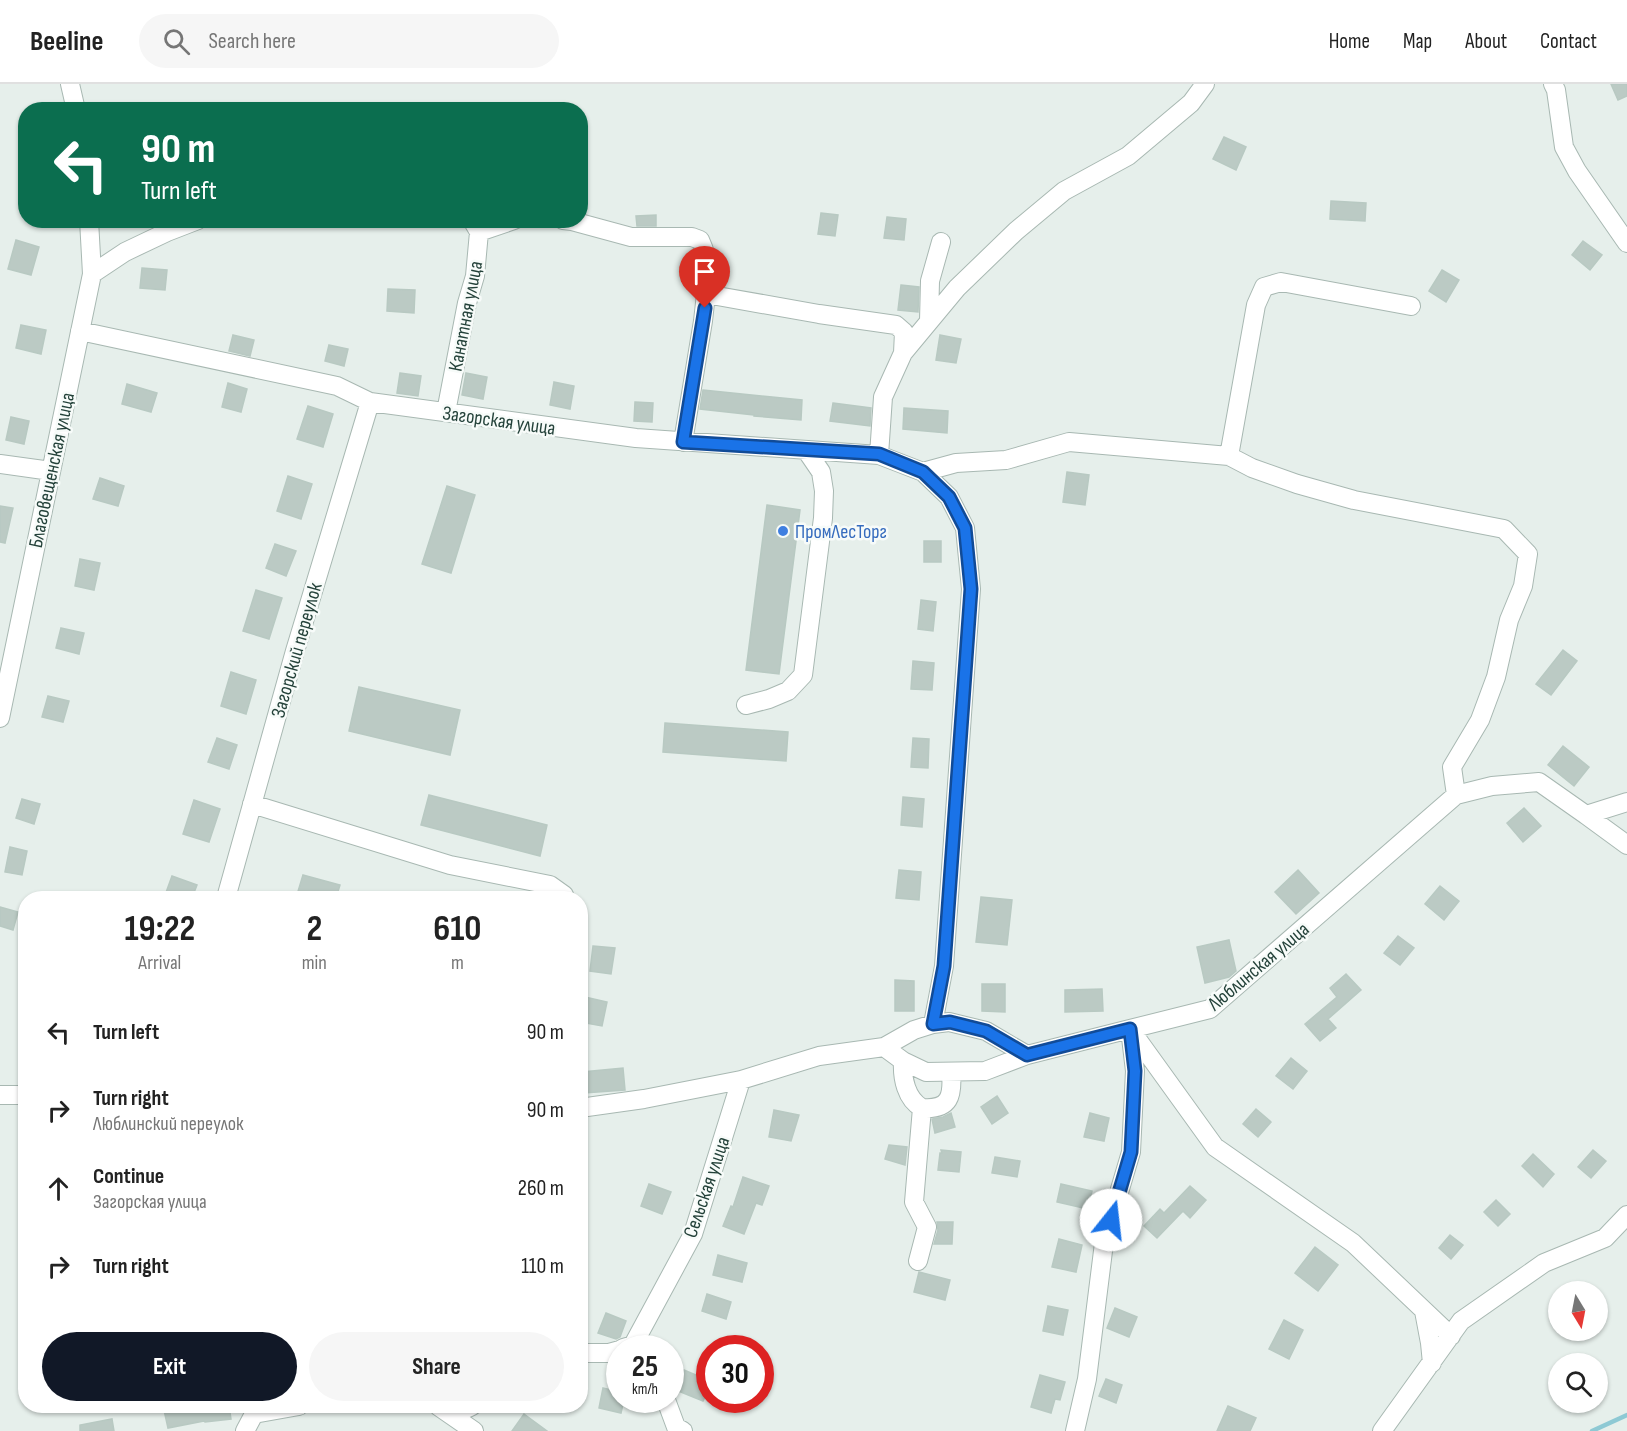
<!DOCTYPE html>
<meta charset="utf-8">
<style>
body{margin:0;font-family:"Sofia Sans Condensed",sans-serif;background:#f6f6f6;color:#222;height:100vh;display:flex;flex-direction:column;font-size:22px;white-space:nowrap}
*{box-sizing:border-box;margin:0}
p{font-size:20px;color:#767676}
.icon{flex:none;width:33px;height:33px;fill:none;stroke:currentColor;stroke-width:2;stroke-linecap:round;stroke-linejoin:round}
.map{position:relative;flex:1;overflow:hidden}
.details{position:absolute;left:18px;top:807px;width:570px;height:522px;display:flex;flex-direction:column;background:#fff;border-radius:24px;box-shadow:0 2px 4px #0004}
.details>*{flex:none}
.hud{position:absolute;left:18px;top:18px;width:570px;height:126px;border-radius:24px;box-shadow:0 2px 4px #0004;background:#0b6e4f;color:#fff;overflow:hidden}
.needle{width:39px;rotate:170deg}
.tools{position:absolute;left:1548px;top:1197px;display:grid;gap:12px}
.tools a{display:grid;place-items:center;width:60px;height:60px;border-radius:50%;background:#fff;box-shadow:0 2px 4px #0004;font-size:30px}
.speed{position:absolute;left:606px;top:1251px;display:flex;gap:12px;font-size:30px;font-weight:700;text-align:center}
.speed>*{display:grid;place-content:center;width:78px;height:78px;border-radius:50%;background:#fff;box-shadow:0 2px 4px #0004;line-height:1}
.speed small{font-size:15px;font-weight:400}
.speed .limit{border:9px solid #d22;background:#fff;color:#111}
.pin{position:absolute;display:grid;place-items:center;width:51px;height:51px;color:#fff;margin:-62px -26px;border-radius:50% 50% 50% 0;rotate:-45deg;box-shadow:0 0 6px #0007}
.pin .icon{rotate:45deg}
.me{position:absolute;width:66px;margin:-33px;rotate:16deg;stroke-linejoin:round;filter:drop-shadow(0 0 4px #0008)}
.turn{display:flex;align-items:center;gap:21px;height:126px;padding:0 24px;font-size:27px}
.turn .icon{width:78px;height:78px;stroke-width:2.5}
.turn b{display:block;font-size:42px;line-height:51px}
.eta{display:flex;justify-content:space-evenly;align-items:center;height:102px;text-align:center}
.eta b{font-size:36px;font-weight:700;line-height:42px}
.action{display:flex;gap:12px;margin-top:auto;padding:12px 24px}
.action a{flex:1;height:69px;border-radius:36px;background:#111827;color:#fff;font-size:24px;font-weight:700;line-height:69px;text-align:center}
.action a+a{background:#f6f6f6;color:#222}
ul{padding:0;list-style:none}
li{display:flex;align-items:center;gap:18px;height:78px;padding:0 24px}
li div{flex:1}
li b{display:block;font-size:22px}
li em{font-style:normal}
header{display:flex;align-items:center;gap:36px;box-sizing:border-box;height:84px;padding:0 30px;background:#fff;border-bottom:2px solid #e0e0e0}
header strong{font-size:28px}
nav{display:flex;gap:33px;margin-inline-start:auto;font-size:21px}
.search{width:420px;height:54px;background:#f6f6f6;display:flex;align-items:center;gap:15px;box-sizing:border-box;padding:0 21px;border-radius:33px;color:#767676;font-size:22px}
.map>svg:first-child{display:block}
</style>
<header>
<strong>Beeline</strong>
<div class="search"><svg class="icon" aria-label="search" viewBox="0 0 24 24"><circle cx="10" cy="10" r="6"/><path d="M15 15l6 6"/></svg>Search here</div>
<nav><a>Home</a><a>Map</a><a>About</a><a>Contact</a></nav>
</header>
<div class="map">
<svg width="1627" height="1347" viewBox="0 0 1627 1347">
<rect width="100%" height="100%" fill="#e6efeb"/>
<g fill="none" stroke-linecap="round" stroke-linejoin="round">
<path stroke="#8ec9d4" stroke-width="4.5" d="M1592,1347L1627,1331"/>
</g>
<path fill="#bbcac4" stroke="#b8c9c2" stroke-width="1.5" d="M1611,0H1627V12L1618,16Z
M1224,53L1246,63L1236,86L1213,75Z
M1331,117L1366,119L1365,137L1330,135Z
M821,129L838,131L835,152L818,150Z
M656,131V142H637L636,132Z
M887,133L906,135L904,156L884,154Z
M16,156L39,163L31,191L8,185Z
M1583,157L1602,171L1590,186L1572,171Z
M142,184L167,186L165,206L140,204Z
M1442,186L1459,196L1446,218L1429,207Z
M901,201L919,203L918,228L898,226Z
M388,205L415,206L414,229L387,227Z
M21,241L46,246L41,270L16,264Z
M233,251L254,256L250,272L229,267Z
M940,251L961,255L956,279L936,276Z
M329,261L348,265L344,282L325,277Z
M400,289L421,292L418,312L397,309Z
M466,289L487,293L483,315L462,311Z
M554,298L574,302L570,325L550,321Z
M228,299L247,305L241,328L222,323Z
M127,300L157,309L151,328L122,320Z
M703,306L802,316L801,336L754,332V331L700,325Z
M635,318L653,319L652,338L634,337Z
M833,319L871,324L870,342L830,337Z
M308,322L333,330L323,363L297,355Z
M904,324L948,327L947,349L903,345Z
M11,333L29,337L24,360L6,356Z
M1067,388L1089,391L1085,421L1063,418Z
M288,392L312,400L301,435L277,427Z
M100,394L124,402L118,422L93,415Z
M447,402L475,411L451,489L422,480Z
M767,421L800,426L779,590L746,586Z
M0,422L13,424L5,459L0,458Z
M924,457H941V478H924Z
M275,460L296,467L286,492L266,484Z
M80,475L100,479L94,506L75,502Z
M256,506L282,514L269,555L243,547Z
M921,516L936,518L933,547L918,545Z
M61,544L84,549L79,570L56,564Z
M1563,566L1577,577L1551,611L1536,600Z
M913,577L934,579L932,606L911,605Z
M231,588L256,596L246,630L221,622Z
M359,603L460,626L450,671L349,647Z
M48,612L69,617L63,638L42,633Z
M665,639L788,648L786,677L663,668Z
M217,654L237,661L229,685L208,678Z
M913,654L929,655L928,684L911,683Z
M1563,662L1589,683L1574,702L1548,681Z
M429,711L547,741L540,772L421,741Z
M903,713L924,715L922,743L901,741Z
M22,715L40,720L34,740L16,734Z
M194,716L220,725L209,758L183,750Z
M1524,724L1541,742L1523,758L1507,739Z
M10,763L27,767L22,791L5,788Z
M899,786L921,788L919,816L896,814Z
M1298,786L1319,809L1296,830L1275,808Z
M303,791L340,801L336,814H296Z
M172,792L197,801L192,814H164Z
M1440,802L1459,817L1444,836L1425,820Z
M981,813L1012,816L1007,861L976,858Z
M0,823L18,828L13,846L0,842Z
M1398,852L1414,864L1400,881L1384,869Z
M1229,856L1236,887L1229,893L1205,899L1197,863Z
M593,862L615,864L611,890L590,887Z
M1346,890L1361,906L1328,935L1336,944L1320,957L1305,940L1337,913L1330,904Z
M895,896L914,897V927H895Z
M982,900H1005V928L982,927Z
M1102,905L1103,927L1065,928V906Z
M585,913L607,918L602,942L580,938Z
M1291,974L1307,987L1293,1005L1276,992Z
M623,984L625,1006L584,1009L582,988Z
M997,1012L1008,1029L992,1040L981,1023Z
M1256,1025L1271,1038L1258,1053L1243,1040Z
M774,1026L799,1031L791,1057L769,1053Z
M951,1029L955,1043L935,1049L932,1035L943,1033Z
M1090,1029L1109,1034L1104,1057L1084,1053Z
M889,1061L907,1063L905,1081L885,1075Z
M941,1066L961,1068L959,1088L938,1086L940,1069H942Z
M1593,1066L1606,1077L1591,1094L1578,1083Z
M1533,1070L1554,1090L1543,1103L1522,1082Z
M995,1073L1020,1077L1017,1093L992,1089Z
M743,1093L769,1102L762,1121L756,1119L744,1150L723,1142L731,1122L733,1123Z
M649,1100L671,1108L662,1130L641,1122Z
M1061,1100L1092,1107L1088,1125L1057,1118Z
M1190,1102L1206,1116L1190,1134L1183,1127L1157,1154L1144,1142L1160,1125L1164,1129Z
M1496,1116L1510,1130L1498,1142L1484,1128Z
M937,1138H953L952,1160H934L938,1146Z
M1450,1151L1463,1161L1451,1175L1439,1164Z
M1059,1155L1082,1161L1076,1188L1052,1183Z
M1315,1163L1338,1181L1318,1207L1295,1189Z
M718,1171L747,1179L742,1198L713,1191Z
M919,1188L950,1196L945,1216L914,1208Z
M707,1210L731,1218L726,1235L702,1227Z
M1048,1222L1068,1226L1063,1251L1043,1247Z
M1115,1224L1137,1233L1129,1253L1107,1244Z
M606,1229L626,1237L620,1253L616,1255L598,1249Z
M1284,1236L1303,1246L1289,1275L1269,1265Z
M684,1286L710,1297V1303L703,1317L676,1306Z
M1040,1291L1065,1298L1060,1316L1055,1315L1051,1329L1031,1323Z
M1106,1295L1122,1301L1116,1319L1099,1312Z
M603,1304L620,1308V1316H624L621,1329L599,1324Z
M184,1322H229L231,1335L205,1338L204,1337L168,1344L164,1326Z
M1228,1322L1256,1334L1250,1347H1217Z
M524,1330L547,1347H512Z
M112,1335L114,1347H80V1341Z"/>
<g fill="none" stroke-linecap="round" stroke-linejoin="round">
<g stroke="#a8b8b2" stroke-width="20">
<path id="minor" d="M70,0L76,26
M1553,0L1556,6L1564,63L1577,87L1627,159
M563,136L572,137L631,153H692L700,156C709,174 708,191 706,210L819,230L896,241L904,248L903,269
M479,148L514,136
M92,190L125,168L167,148L198,136
M929,237L930,197L941,158
M80,247L337,302L370,318L636,354L879,371L923,388L949,413L965,444L971,505L944,882L933,940
M446,328L467,219L475,192L479,148L472,136
M683,358L703,237L706,210
M879,371L883,313L903,269L957,204L1016,147L1064,107L1128,72L1191,19L1205,0
M1229,372L1256,221L1264,203L1281,198L1411,222
M0,380L51,387
M923,388L956,379L1006,376L1069,358L1229,372L1252,384L1297,400L1354,416L1504,445L1528,470L1523,502L1509,536L1496,593L1480,636L1452,683L1456,711
M746,621L769,615L788,607L803,591L823,434L824,407L821,388L806,366
M0,634L92,190L89,136
M252,720L450,781L550,801L564,811L565,814
M1586,731L1627,761
M226,814L295,567L370,318
M884,963L903,977L926,988L985,987L1027,971L1130,945L1215,1063L1353,1159L1451,1252
M903,977C902,994 906,1015 922,1024
M0,1011H26
M580,1024L644,1015L741,996L819,972L884,963L914,946L933,940L949,938L986,947L1027,971
M918,1177L927,1143L914,1118L922,1024C950,1026 953,1012 951,988
M1424,1227L1430,1259L1432,1279
M623,1264L633,1261L693,1150L741,996
M580,1269H609L620,1266
M666,1316L676,1343L683,1347
M438,1322L474,1347
M449,1329L468,1324L472,1322
M254,1330L299,1322
M245,1347L254,1330L252,1322
M1075,1347L1087,1295L1104,1159L1131,1068L1135,987L1130,945L1210,925L1456,711L1492,702L1539,698L1586,731L1627,718
M1382,1347L1461,1237L1544,1179L1605,1154L1627,1131"/>
</g>
<use href="#minor" stroke="#fff" stroke-width="18"/>
</g>
<g fill="none" stroke-linecap="round" stroke-linejoin="round">
<g stroke="#114b97" stroke-width="15">
<path id="route" d="M705,224L683,358L879,370L923,388L949,413L965,444L971,505L944,882L933,940L950,938L986,947L1027,971L1130,945L1135,987L1131,1068L1111,1136"/>
</g>
<use href="#route" stroke="#1a73e8" stroke-width="10"/>
</g>
<circle fill="#3f7fe0" stroke="#f7fbf9" stroke-width="2" cx="783" cy="447" r="6"/>
<g text-anchor="middle" stroke-width="5" stroke-linejoin="round" paint-order="stroke">
<g font-size="20" fill="#24423a" stroke="#f7fbf9">
<text transform="translate(465 232) rotate(-79)" y="7">Канатная улица</text>
<text transform="translate(499 336) rotate(8)" y="7">Загорская улица</text>
<text transform="translate(51 386) rotate(-78)" y="7">Благовещенская улица</text>
<text transform="translate(296 566) rotate(-74)" y="7">Загорский переулок</text>
<text transform="translate(1258 882) rotate(-40)" y="7">Люблинская улица</text>
<text transform="translate(706 1103) rotate(-71)" y="7">Сельская улица</text>
</g>
<g font-size="20" fill="#366cbe" stroke="#f7fbf9" text-anchor="start">
<text x="795" y="454">ПромЛесТорг</text>
</g>
</g>
</svg>
<div class="tools">
<a><svg class="needle" viewBox="-14 -14 28 28"><path d="M0-13l5 13h-10z" fill="#e53935"/><path d="M0 13l5-13h-10z" fill="#767676"/></svg></a>
<a><svg class="icon" aria-label="search" viewBox="0 0 24 24"><circle cx="10" cy="10" r="6"/><path d="M15 15l6 6"/></svg></a>
</div>
<div class="speed"><div>25<small>km/h</small></div><div class="limit">30</div></div>
<div class="pin" style="left:705px;top:224px;background:#d93025"><svg class="icon" aria-label="arrive" viewBox="0 0 24 24"><path d="M6 21V4h12l-3 4 3 4H6"/></svg></div>
<svg class="me" style="left:1111px;top:1136px" viewBox="-20 -20 40 40"><circle r="19" fill="#fff"/><path d="M0-13L10 11 0 6-10 11z" fill="#1a73e8"/></svg>
<div class="hud">
<div class="turn"><svg class="icon" aria-label="left" viewBox="0 0 24 24"><path d="M17 20v-9H6M10 6l-5 5 5 5"/></svg><div><b>90 m</b>Turn left</div></div>
</div>
<section class="details">
<div class="eta">
<div><b>19:22</b><p>Arrival</p></div>
<div><b>2</b><p>min</p></div>
<div><b>610</b><p>m</p></div>
</div>
<ul>
<li><svg class="icon" aria-label="left" viewBox="0 0 24 24"><path d="M17 20v-9H6M10 6l-5 5 5 5"/></svg><div><b>Turn left</b></div><em>90 m</em></li>
<li><svg class="icon" aria-label="right" viewBox="0 0 24 24"><path d="M7 20v-9h11M14 6l5 5-5 5"/></svg><div><b>Turn right</b><p>Люблинский переулок</p></div><em>90 m</em></li>
<li><svg class="icon" aria-label="ahead" viewBox="0 0 24 24"><path d="M12 20V5M6 11l6-6 6 6"/></svg><div><b>Continue</b><p>Загорская улица</p></div><em>260 m</em></li>
<li><svg class="icon" aria-label="right" viewBox="0 0 24 24"><path d="M7 20v-9h11M14 6l5 5-5 5"/></svg><div><b>Turn right</b></div><em>110 m</em></li>
</ul>
<div class="action"><a>Exit</a><a>Share</a></div>
</section>
</div>
